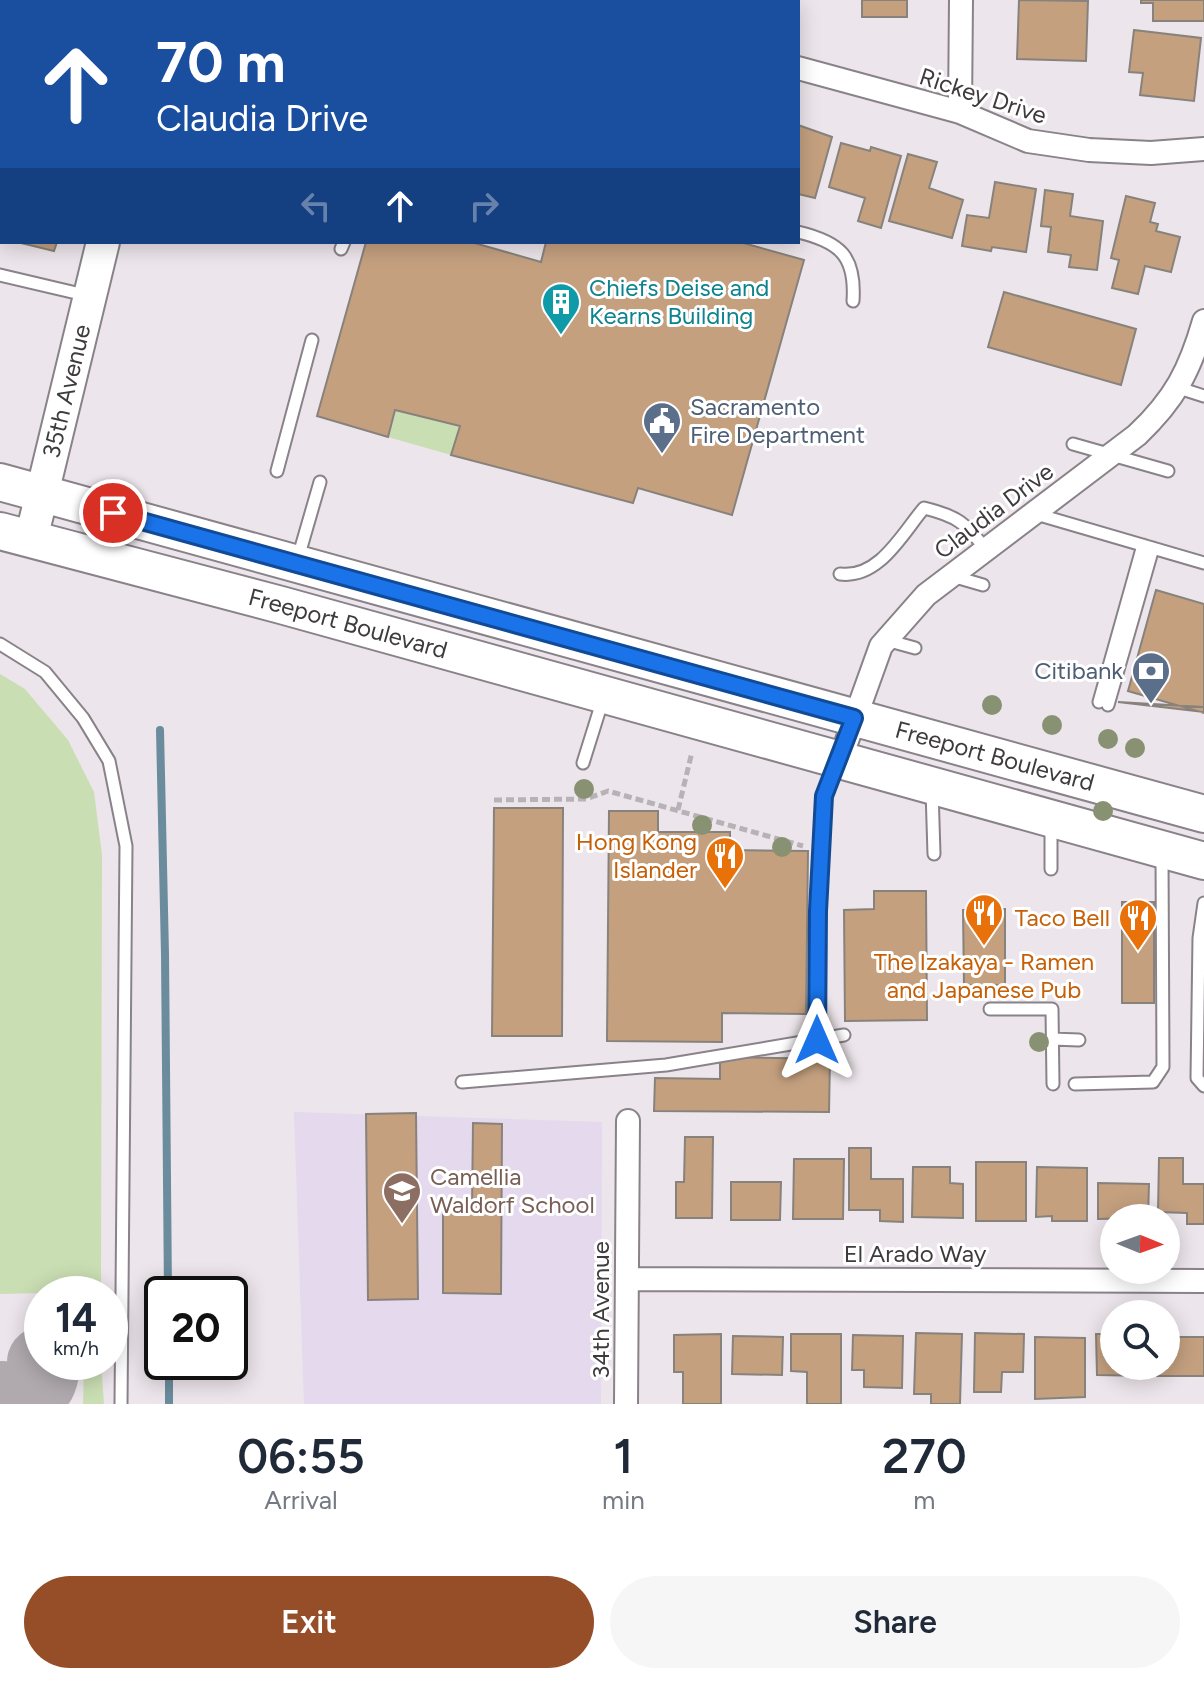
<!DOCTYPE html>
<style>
body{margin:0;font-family:Figtree,sans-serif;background:#f6f6f7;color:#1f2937;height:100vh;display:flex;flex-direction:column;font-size:30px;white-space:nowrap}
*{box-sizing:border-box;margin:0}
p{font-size:26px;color:#747a83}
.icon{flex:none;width:44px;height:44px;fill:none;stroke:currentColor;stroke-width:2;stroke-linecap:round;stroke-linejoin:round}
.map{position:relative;height:1404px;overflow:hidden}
.details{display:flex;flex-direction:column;background:#fff;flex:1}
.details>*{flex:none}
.banner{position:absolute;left:0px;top:0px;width:800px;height:244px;box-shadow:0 4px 20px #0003;background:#1a4fa0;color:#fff;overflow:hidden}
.needle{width:52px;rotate:91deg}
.tools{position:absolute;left:1100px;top:1204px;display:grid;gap:16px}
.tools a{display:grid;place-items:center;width:80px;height:80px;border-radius:50%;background:#fff;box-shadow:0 4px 20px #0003;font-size:40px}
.speed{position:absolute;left:24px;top:1276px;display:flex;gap:16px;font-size:40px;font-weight:700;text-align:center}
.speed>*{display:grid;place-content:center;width:104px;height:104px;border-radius:50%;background:#fff;box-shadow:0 4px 20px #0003;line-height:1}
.speed small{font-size:20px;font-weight:400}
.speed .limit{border:4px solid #111;border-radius:12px;background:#fff;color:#111}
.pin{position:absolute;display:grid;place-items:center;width:68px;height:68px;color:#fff;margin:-34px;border:4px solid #fff;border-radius:50%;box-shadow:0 2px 8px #0007}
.me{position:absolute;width:88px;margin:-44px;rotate:0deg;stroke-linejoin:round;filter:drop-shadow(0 0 6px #0008)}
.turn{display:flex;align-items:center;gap:28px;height:168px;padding:0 24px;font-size:36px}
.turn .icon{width:104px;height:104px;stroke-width:2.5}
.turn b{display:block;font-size:56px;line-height:68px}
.lanes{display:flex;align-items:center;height:76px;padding:0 24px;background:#0003;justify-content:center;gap:40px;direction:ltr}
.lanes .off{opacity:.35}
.eta{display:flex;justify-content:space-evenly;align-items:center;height:136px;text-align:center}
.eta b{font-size:48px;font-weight:600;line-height:56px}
.cta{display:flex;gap:16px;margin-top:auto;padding:16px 24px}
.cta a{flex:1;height:92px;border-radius:48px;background:#954e27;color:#fff;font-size:32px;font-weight:600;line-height:92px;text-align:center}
.cta a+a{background:#f6f6f7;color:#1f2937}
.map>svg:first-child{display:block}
</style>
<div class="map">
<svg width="1204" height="1404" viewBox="0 0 1204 1404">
<rect width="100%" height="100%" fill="#ece5eb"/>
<path fill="#e4d9ed" d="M294,1112L602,1122L601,1404H304Z"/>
<path fill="#cadeb3" d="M395,410L460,426L451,455L388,437Z
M0,674L25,689L68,740L94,792L102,855L101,1294H85L84,1292L0,1294Z
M84,1362H101L104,1404H83Z"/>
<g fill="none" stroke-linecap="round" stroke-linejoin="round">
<path stroke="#6a8c9d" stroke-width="8" d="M160,730L165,954L168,1294
M169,1362V1404"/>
<path stroke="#b0aaaf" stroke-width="72" d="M0,1397C25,1399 46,1390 43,1362"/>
</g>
<path fill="#c4a07f" stroke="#88827c" stroke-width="2" d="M862,0H907V17H862Z
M1019,0L1088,1L1086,61L1017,59Z
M1141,0H1204V21H1153V3H1141Z
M1134,30L1201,38L1194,101L1140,95L1143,73L1129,72Z
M798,125L832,137L815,198L798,194Z
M0,136L2,137V238H0Z
M841,143L870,151L871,147L901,156L881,228L858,221L865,198L829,187Z
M908,154L937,162L929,188L963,200L952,238L889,221Z
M995,182L1036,189L1026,252L992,247L991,251L962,246L967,215L989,218Z
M1045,190L1073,194L1070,216L1103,221L1097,270L1069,267L1071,255L1048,252L1051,227L1041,226Z
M1126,196L1155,203L1150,222L1158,224L1156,231L1180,237L1171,272L1145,266L1138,294L1112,288L1119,260L1111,258Z
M17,242H57L54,251Z
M366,242H471L541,262L546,242H740L804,260L732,515L638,488L633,503L451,455L460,426L395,410L388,437L317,416Z
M1004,292L1136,329L1121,385L988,347Z
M1156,590L1204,604V713L1128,691Z
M1118,702L1204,707V712Z
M494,808H563L562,1036H492Z
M609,811H658V832H730V850L808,851L806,1014L722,1013V1042L607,1041Z
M874,891H926L927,1020L845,1021L844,910L874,909Z
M1122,902H1154V1003H1122Z
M1005,909V985H964L963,910Z
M720,1057L830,1059L829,1112L654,1111L655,1078L720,1079Z
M416,1113L418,1299L368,1300L366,1114Z
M473,1123L502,1124L501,1294L443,1293V1209H472Z
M685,1137H713L712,1218H676V1182H684Z
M849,1148H871V1179H903V1222L880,1221V1210H849Z
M1159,1158H1183V1184H1204V1224H1187V1213L1158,1212Z
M794,1159H844L843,1219H793Z
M976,1162H1026V1221H976Z
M913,1167H950V1183L963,1184V1218L912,1217Z
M1037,1167L1087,1168V1221H1052V1216L1036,1217Z
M731,1182H781L780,1220H731Z
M1098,1183L1149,1184L1148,1218L1098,1219Z
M916,1333L962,1334L960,1404H931V1394H914Z
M975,1333L1024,1334L1023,1372H1002L1001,1392H974Z
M721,1334V1404H683V1372H674V1335Z
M791,1334H841V1404H807V1372L791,1371Z
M1096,1334H1114V1366H1146V1376L1097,1375Z
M853,1335L903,1336L902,1388L864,1387V1370H852Z
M733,1336L783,1337L782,1375L732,1374Z
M1035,1337L1085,1338V1397L1035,1399Z
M1166,1337H1204V1376H1157V1366H1166Z"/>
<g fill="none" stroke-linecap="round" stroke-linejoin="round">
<g stroke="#898389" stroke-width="15">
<path id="lane" d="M277,0L284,2
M0,104H2
M798,232C840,242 856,256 853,301
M341,249L344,242
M0,275L89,296
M1179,388L1204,396
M1073,444L1168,471
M277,471L312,340
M1036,514L1204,563
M298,558L320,482
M840,574C879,579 902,534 924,508C957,516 966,523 986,550
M952,576L983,585
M886,640L915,648
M0,644L45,672L83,718L109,761L126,846L121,1404
M1099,702L1143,545
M1108,705L1153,548
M583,763L603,699
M932,790L934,854
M1051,823V869
M1204,903L1199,938L1197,1078L1204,1086
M990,1009H1052L1053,1084
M1052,1039L1079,1040
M817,1040L818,911L824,796L838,764
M462,1082L666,1065L844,1035
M1075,1084L1153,1082L1163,1067L1162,855"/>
</g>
<g stroke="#898389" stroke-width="26">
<path id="street" d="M590,0L592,2
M798,68L960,112L1028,141L1089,150L1151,153L1204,149
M960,112L961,0
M840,760L881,646L926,595L1137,435C1175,399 1190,370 1204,321
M627,1279L1204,1281
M626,1404L628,1121"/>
</g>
<g stroke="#898389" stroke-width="36">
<g id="secondary">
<path d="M160,2L161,0"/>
<path id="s1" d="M31,539L103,242"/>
</g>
</g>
<g stroke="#898389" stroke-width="40">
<g id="primary">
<path id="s2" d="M0,482L1204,814"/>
<path id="s3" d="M0,531L281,605L1204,861"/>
</g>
</g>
<path stroke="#b7b2b6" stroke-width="5" stroke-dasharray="8 4" stroke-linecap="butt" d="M494,800L586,799L608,791L803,846
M678,810L692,752"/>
<use href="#lane" stroke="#fff" stroke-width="11"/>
<use href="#street" stroke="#fff" stroke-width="22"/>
<use href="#secondary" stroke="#fff" stroke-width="32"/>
<use href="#primary" stroke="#fff" stroke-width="36"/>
</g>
<g fill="#889272">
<circle cx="992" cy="705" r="10"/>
<circle cx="1052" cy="725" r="10"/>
<circle cx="1108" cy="739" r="10"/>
<circle cx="1135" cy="748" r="10"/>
<circle cx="584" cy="789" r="10"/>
<circle cx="1103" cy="811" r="10"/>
<circle cx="702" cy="825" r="10"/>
<circle cx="782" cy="847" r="10"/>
<circle cx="1039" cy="1042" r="10"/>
</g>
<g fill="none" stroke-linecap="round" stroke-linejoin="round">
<g stroke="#114b97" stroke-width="20">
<path id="route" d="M113,513L854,718L824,796L818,911L817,1040"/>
</g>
<use href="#route" stroke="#1a73e8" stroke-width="14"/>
</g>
<defs>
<g id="building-pin" transform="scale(2)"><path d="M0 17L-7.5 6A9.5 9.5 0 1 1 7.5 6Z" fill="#0f9aa8" stroke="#fff"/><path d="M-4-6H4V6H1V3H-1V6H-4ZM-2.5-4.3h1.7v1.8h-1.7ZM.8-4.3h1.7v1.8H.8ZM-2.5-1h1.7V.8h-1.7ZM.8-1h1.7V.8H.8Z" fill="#fff"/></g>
<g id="civic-pin" transform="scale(2)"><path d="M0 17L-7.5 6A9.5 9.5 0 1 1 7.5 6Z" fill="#5c6f8a" stroke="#fff"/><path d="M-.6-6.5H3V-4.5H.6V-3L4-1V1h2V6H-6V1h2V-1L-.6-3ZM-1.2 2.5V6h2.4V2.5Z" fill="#fff"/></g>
<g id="bank-pin" transform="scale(2)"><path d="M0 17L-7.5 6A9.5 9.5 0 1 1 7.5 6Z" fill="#5c6f8a" stroke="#fff"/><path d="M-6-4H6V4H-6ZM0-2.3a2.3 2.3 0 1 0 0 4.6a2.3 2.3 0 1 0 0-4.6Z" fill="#fff"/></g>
<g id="restaurant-pin" transform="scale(2)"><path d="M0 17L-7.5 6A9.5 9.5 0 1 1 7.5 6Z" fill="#e8710a" stroke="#fff"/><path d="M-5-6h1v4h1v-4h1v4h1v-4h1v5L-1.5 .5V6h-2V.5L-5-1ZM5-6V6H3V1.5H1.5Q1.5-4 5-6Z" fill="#fff"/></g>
<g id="school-pin" transform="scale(2)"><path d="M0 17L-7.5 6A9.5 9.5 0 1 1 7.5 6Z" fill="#8d6e63" stroke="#fff"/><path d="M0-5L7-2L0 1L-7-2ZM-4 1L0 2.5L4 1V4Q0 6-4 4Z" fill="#fff"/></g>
</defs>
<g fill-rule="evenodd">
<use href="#building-pin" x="561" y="302"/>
<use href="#civic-pin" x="662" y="421"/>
<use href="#bank-pin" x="1151" y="671"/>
<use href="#restaurant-pin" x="725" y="856"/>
<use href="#restaurant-pin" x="984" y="913"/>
<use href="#restaurant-pin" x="1138" y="918"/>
<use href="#school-pin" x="402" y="1191"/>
</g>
<g text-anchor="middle" stroke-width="6" stroke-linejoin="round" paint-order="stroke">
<g font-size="24" fill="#3e3b3d" stroke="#fff">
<text transform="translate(983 96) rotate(18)" y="8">Rickey Drive</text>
<text dy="8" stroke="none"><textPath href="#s1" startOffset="152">35th Avenue</textPath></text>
<text transform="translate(994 511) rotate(-37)" y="8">Claudia Drive</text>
<text dy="8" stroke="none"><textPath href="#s3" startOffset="360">Freeport Boulevard</textPath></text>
<text dy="8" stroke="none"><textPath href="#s2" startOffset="1032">Freeport Boulevard</textPath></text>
<text x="915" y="1262">El Arado Way</text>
<text transform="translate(601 1310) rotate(-90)" y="8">34th Avenue</text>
</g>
<g font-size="24" fill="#0d838f" stroke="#fff" text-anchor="start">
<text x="589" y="296">Chiefs Deise and<tspan x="589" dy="28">Kearns Building</tspan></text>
</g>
<g font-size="24" fill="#4e5e75" stroke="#fff" text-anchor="start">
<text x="690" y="415">Sacramento<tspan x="690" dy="28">Fire Department</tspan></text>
<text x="1123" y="679" text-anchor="end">Citibank</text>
</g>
<g font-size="24" fill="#c56008" stroke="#fff" text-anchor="end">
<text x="697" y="850">Hong Kong<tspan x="697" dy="28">Islander</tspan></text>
<text x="1110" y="926">Taco Bell</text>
<text x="984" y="970" text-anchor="middle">The Izakaya - Ramen<tspan x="984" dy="28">and Japanese Pub</tspan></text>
</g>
<g font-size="24" fill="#785e54" stroke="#fff" text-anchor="start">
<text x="430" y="1185">Camellia<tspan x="430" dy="28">Waldorf School</tspan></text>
</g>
</g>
</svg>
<div class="tools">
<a><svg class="needle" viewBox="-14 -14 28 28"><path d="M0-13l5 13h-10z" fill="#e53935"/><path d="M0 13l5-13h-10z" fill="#747a83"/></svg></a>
<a><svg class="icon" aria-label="search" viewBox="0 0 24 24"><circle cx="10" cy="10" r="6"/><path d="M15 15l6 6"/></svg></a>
</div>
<div class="speed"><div>14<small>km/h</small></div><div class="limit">20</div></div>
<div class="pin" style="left:113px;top:513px;background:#d93025"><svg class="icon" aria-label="arrive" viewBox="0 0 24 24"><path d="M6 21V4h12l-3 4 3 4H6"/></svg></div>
<svg class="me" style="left:817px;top:1040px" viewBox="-20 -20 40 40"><path d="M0-17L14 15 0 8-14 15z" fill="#1a73e8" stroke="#fff" stroke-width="4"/></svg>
<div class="banner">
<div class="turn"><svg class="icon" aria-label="ahead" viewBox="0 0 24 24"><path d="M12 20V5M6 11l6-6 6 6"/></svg><div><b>70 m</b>Claudia Drive</div></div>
<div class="lanes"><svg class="icon off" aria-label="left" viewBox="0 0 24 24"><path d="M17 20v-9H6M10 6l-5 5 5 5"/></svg><svg class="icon" aria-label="ahead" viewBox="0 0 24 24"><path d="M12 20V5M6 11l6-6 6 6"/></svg><svg class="icon off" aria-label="right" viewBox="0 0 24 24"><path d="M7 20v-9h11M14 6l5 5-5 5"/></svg></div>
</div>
</div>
<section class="details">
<div class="eta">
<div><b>06:55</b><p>Arrival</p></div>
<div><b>1</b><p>min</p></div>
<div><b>270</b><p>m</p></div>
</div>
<div class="cta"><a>Exit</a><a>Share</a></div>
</section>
